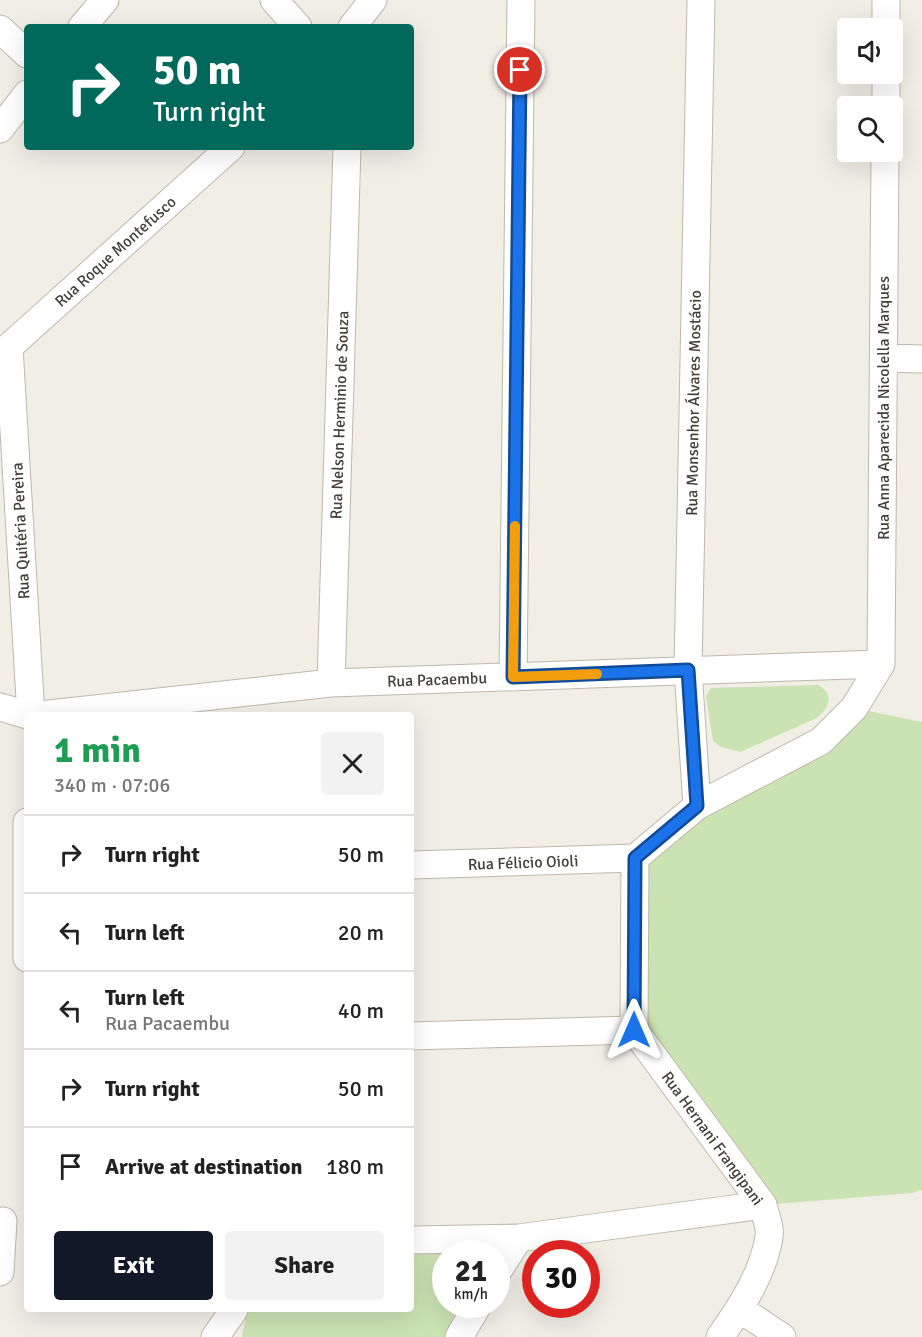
<!DOCTYPE html>
<meta charset="utf-8">
<style>
body{margin:0;font-family:Signika,sans-serif;background:#f2f2f2;color:#222;height:100vh;display:flex;flex-direction:column;font-size:22px;white-space:nowrap}
*{box-sizing:border-box;margin:0}
p{font-size:20px;color:#767676}
.icon{flex:none;width:33px;height:33px;fill:none;stroke:currentColor;stroke-width:2;stroke-linecap:round;stroke-linejoin:round}
.map{position:relative;flex:1;overflow:hidden}
.drawer{position:absolute;left:24px;top:712px;width:390px;height:600px;display:flex;flex-direction:column;background:#fff;border-radius:6px;box-shadow:0 6px 24px #0002}
.drawer>*{flex:none}
.top-card{position:absolute;left:24px;top:24px;width:390px;height:126px;border-radius:6px;box-shadow:0 6px 24px #0002;background:#00695c;color:#fff;overflow:hidden}
.buttons{position:absolute;left:837px;top:18px;display:grid;gap:12px}
.buttons a{display:grid;place-items:center;width:66px;height:66px;border-radius:6px;background:#fff;box-shadow:0 6px 24px #0002;font-size:30px}
.speed{position:absolute;left:432px;top:1240px;display:flex;gap:12px;font-size:30px;font-weight:700;text-align:center}
.speed>*{display:grid;place-content:center;width:78px;height:78px;border-radius:50%;background:#fff;box-shadow:0 6px 24px #0002;line-height:1}
.speed small{font-size:15px;font-weight:400}
.speed .limit{border:9px solid #d22;background:#fff;color:#111}
.pin{position:absolute;display:grid;place-items:center;width:51px;height:51px;color:#fff;margin:-26px;border:3px solid #fff;border-radius:50%;box-shadow:0 2px 6px #0007}
.me{position:absolute;width:66px;margin:-33px;rotate:0deg;stroke-linejoin:round;filter:drop-shadow(0 0 4px #0008)}
.turn{display:flex;align-items:center;gap:21px;height:126px;padding:0 30px;font-size:27px}
.turn .icon{width:78px;height:78px;stroke-width:2.5}
.turn b{display:block;font-size:42px;line-height:51px}
.round{display:grid;place-items:center;flex:none;width:63px;height:63px;border-radius:6px;background:#f2f2f2}
.overview{display:flex;align-items:center;justify-content:space-between;height:102px;padding:0 30px}
h1{font-size:36px;font-weight:800;line-height:45px;color:#1e9e55}
.action{display:flex;gap:12px;margin-top:auto;padding:12px 30px}
.action a{flex:1;height:69px;border-radius:6px;background:#111827;color:#fff;font-size:24px;font-weight:800;line-height:69px;text-align:center}
.action a+a{background:#f2f2f2;color:#222}
ul{padding:0;list-style:none}
li{display:flex;align-items:center;gap:18px;height:78px;padding:0 30px;border-top:2px solid #e0e0e0}
li div{flex:1}
li b{display:block;font-size:22px}
li em{font-style:normal}
.map>svg:first-child{display:block}
</style>
<div class="map">
<svg width="922" height="1337" viewBox="0 0 922 1337">
<rect width="100%" height="100%" fill="#f1eee6"/>
<path fill="#cbe2b2" d="M818,685C835,694 829,708 817,718L740,752L721,747L713,741L706,696L711,688Z
M854,708L922,722V1190L912,1193L763,1205L634,1030L635,858Z
M451,1248L466,1254H446V1305H472L452,1337H242L247,1310H411V1251Z"/>
<g fill="none" stroke-linecap="round" stroke-linejoin="round">
<g stroke="#beb8ac" stroke-width="29">
<path id="minor" d="M274,0L298,27
M82,27L105,0
M352,27L373,0
M886,28V0
M0,29L27,54
M886,106V74
M0,129L27,94
M9,347L31,716
M0,355L231,147
M884,358L922,359
M881,664L885,152
M513,677L521,0
M331,683L347,147
M0,707L31,716
M31,716L331,683L881,664
M697,806L688,670L701,0
M27,822V958
M411,865L635,858
M411,1036L634,1030
M411,1240L519,1238L763,1205
M0,1272L3,1221
M496,1274L519,1238
M740,1309L782,1337
M215,1337L234,1310
M459,1337L478,1305
M720,1337C741,1307 763,1274 769,1237C771,1228 765,1215 763,1205L634,1030L635,858L697,806L821,741L854,708L881,664"/>
</g>
<use href="#minor" stroke="#fff" stroke-width="27"/>
</g>
<g fill="none" stroke-linecap="round" stroke-linejoin="round">
<g stroke="#114b97" stroke-width="15">
<path id="route" d="M520,70L513,677L688,670L697,806L635,858L634,1030"/>
</g>
<use href="#route" stroke="#1a73e8" stroke-width="10"/>
<path stroke="#f59e0b" stroke-width="10" d="M515,526L513,677L597,674"/>
</g>
<g text-anchor="middle" stroke-width="4.5" stroke-linejoin="round" paint-order="stroke">
<g font-size="16" fill="#433e36" stroke="#fff">
<text transform="translate(115 251) rotate(-42)" y="6">Rua Roque Montefusco</text>
<text transform="translate(693 403) rotate(-89)" y="6">Rua Monsenhor Álvares Mostácio</text>
<text transform="translate(883 408) rotate(-90)" y="6">Rua Anna Aparecida Nicolella Marques</text>
<text transform="translate(339 415) rotate(-88)" y="6">Rua Nelson Herminio de Souza</text>
<text transform="translate(20 531) rotate(-93)" y="6">Rua Quitéria Pereira</text>
<text transform="translate(437 679) rotate(-2)" y="6">Rua Pacaembu</text>
<text transform="translate(523 862) rotate(-2)" y="6">Rua Félicio Oioli</text>
<text transform="translate(713 1138) rotate(54)" y="6">Rua Hernani Frangipani</text>
</g>
</g>
</svg>
<div class="buttons">
<a><svg class="icon" aria-label="sound" viewBox="0 0 24 24"><path d="M4 9h4l5-4v14l-5-4H4zM17 9q2 3 0 6"/></svg></a>
<a><svg class="icon" aria-label="search" viewBox="0 0 24 24"><circle cx="10" cy="10" r="6"/><path d="M15 15l6 6"/></svg></a>
</div>
<div class="speed"><div>21<small>km/h</small></div><div class="limit">30</div></div>
<div class="pin" style="left:520px;top:70px;background:#d93025"><svg class="icon" aria-label="arrive" viewBox="0 0 24 24"><path d="M6 21V4h12l-3 4 3 4H6"/></svg></div>
<svg class="me" style="left:634px;top:1030px" viewBox="-20 -20 40 40"><path d="M0-17L14 15 0 8-14 15z" fill="#1a73e8" stroke="#fff" stroke-width="4"/></svg>
<div class="top-card">
<div class="turn"><svg class="icon" aria-label="right" viewBox="0 0 24 24"><path d="M7 20v-9h11M14 6l5 5-5 5"/></svg><div><b>50 m</b>Turn right</div></div>
</div>
<section class="drawer">
<div class="overview"><div><h1>1 min</h1><p>340 m · 07:06</p></div><a class="round"><svg class="icon" aria-label="close" viewBox="0 0 24 24"><path d="M6 6l12 12M18 6L6 18"/></svg></a></div>
<ul>
<li><svg class="icon" aria-label="right" viewBox="0 0 24 24"><path d="M7 20v-9h11M14 6l5 5-5 5"/></svg><div><b>Turn right</b></div><em>50 m</em></li>
<li><svg class="icon" aria-label="left" viewBox="0 0 24 24"><path d="M17 20v-9H6M10 6l-5 5 5 5"/></svg><div><b>Turn left</b></div><em>20 m</em></li>
<li><svg class="icon" aria-label="left" viewBox="0 0 24 24"><path d="M17 20v-9H6M10 6l-5 5 5 5"/></svg><div><b>Turn left</b><p>Rua Pacaembu</p></div><em>40 m</em></li>
<li><svg class="icon" aria-label="right" viewBox="0 0 24 24"><path d="M7 20v-9h11M14 6l5 5-5 5"/></svg><div><b>Turn right</b></div><em>50 m</em></li>
<li><svg class="icon" aria-label="arrive" viewBox="0 0 24 24"><path d="M6 21V4h12l-3 4 3 4H6"/></svg><div><b>Arrive at destination</b></div><em>180 m</em></li>
</ul>
<div class="action"><a>Exit</a><a>Share</a></div>
</section>
</div>
